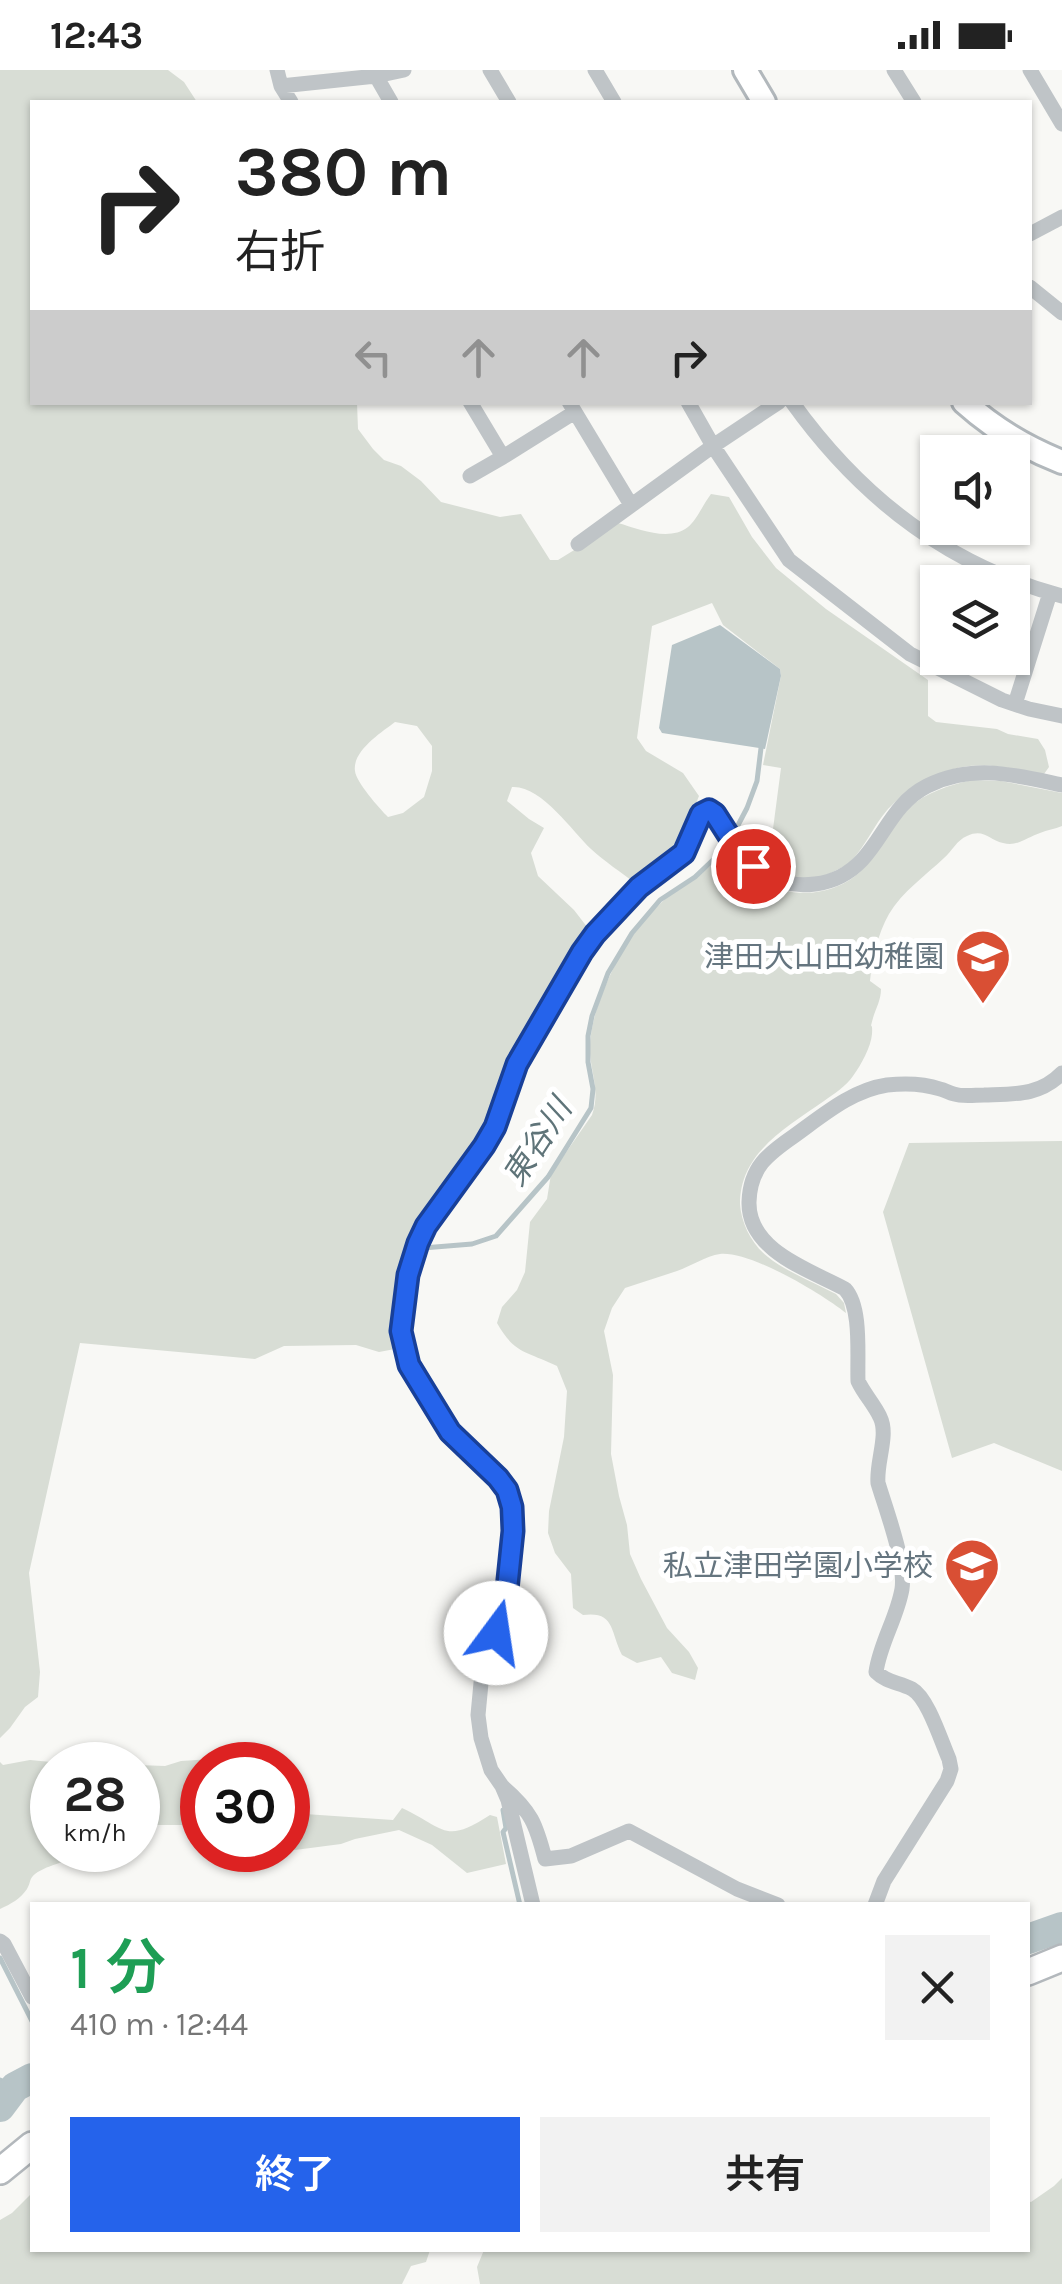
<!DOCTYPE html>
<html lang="ja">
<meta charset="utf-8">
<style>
body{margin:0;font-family:Karla,"Noto Sans JP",sans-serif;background:#f2f2f2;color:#222;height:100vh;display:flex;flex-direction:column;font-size:38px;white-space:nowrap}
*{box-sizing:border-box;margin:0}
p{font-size:32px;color:#767676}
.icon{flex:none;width:55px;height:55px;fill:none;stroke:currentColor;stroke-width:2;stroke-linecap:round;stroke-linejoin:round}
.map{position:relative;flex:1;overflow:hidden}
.sheet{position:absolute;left:30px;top:1832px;width:1000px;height:350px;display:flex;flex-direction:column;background:#fff;border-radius:0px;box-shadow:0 2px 8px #0004}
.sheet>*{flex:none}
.guide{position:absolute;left:30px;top:30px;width:1002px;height:305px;border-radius:0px;box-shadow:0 2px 8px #0004;background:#fff;color:#222;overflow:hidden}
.controls{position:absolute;left:920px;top:365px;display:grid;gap:20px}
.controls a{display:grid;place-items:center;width:110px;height:110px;border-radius:0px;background:#fff;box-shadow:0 2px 8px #0004;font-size:50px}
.speed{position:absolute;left:30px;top:1672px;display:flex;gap:20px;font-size:50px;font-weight:700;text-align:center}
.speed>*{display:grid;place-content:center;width:130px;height:130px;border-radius:50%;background:#fff;box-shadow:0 2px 8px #0004;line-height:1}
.speed small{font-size:25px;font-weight:400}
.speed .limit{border:15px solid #d22;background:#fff;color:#111}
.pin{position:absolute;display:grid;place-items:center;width:85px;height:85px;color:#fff;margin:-42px;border:5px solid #fff;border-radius:50%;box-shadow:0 2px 10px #0007}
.me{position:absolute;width:110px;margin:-55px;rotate:14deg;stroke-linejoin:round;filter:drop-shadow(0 0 8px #0008)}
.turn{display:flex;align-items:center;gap:35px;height:210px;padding:0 40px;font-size:45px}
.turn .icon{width:130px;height:130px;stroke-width:2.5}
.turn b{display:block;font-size:70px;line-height:85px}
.lanes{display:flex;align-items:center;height:95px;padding:0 40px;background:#0003;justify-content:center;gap:50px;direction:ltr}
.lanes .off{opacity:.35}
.round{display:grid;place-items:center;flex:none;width:105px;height:105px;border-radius:0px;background:#f2f2f2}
.summary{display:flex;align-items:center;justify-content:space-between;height:170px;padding:0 40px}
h1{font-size:60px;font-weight:600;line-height:75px;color:#1e9e55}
.button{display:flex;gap:20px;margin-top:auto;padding:20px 40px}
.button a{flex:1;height:115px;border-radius:0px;background:#2563eb;color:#fff;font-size:40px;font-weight:600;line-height:115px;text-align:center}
.button a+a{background:#f2f2f2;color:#222}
.status{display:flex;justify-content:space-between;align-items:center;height:70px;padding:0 50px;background:#fff;direction:ltr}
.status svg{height:28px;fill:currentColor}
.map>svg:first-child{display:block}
</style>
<div class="status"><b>12:43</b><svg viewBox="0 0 49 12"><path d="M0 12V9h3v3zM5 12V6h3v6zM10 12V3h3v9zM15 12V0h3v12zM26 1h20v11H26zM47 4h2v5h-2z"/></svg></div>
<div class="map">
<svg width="1062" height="2214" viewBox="0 0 1062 2214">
<rect width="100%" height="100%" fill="#f8f8f5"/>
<path fill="#d8ddd5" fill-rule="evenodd" d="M0,0H168L184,12L197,32H32V332L357,333L358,359L373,379L384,390L401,396L421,411L441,432L500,447L521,444L550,490H558L618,453C639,459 669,472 688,457C696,451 704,433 711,424L729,427L752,467L776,498L826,539L928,610V646L936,652L997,659L1008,664L1038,669L1045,680L1049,697L1044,704C1011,699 978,689 945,702C924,710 903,723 888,739C874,755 866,775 852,790C847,796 840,798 833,802C810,813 789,809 768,797L781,698L763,695L781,606L780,599L723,555L712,533L652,556L637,668L646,681L683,703L699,726C692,742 692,766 681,779C670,793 650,803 636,814C621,802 605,792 591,779C572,761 541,715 512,717L507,731L529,749L544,758L531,783L538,806L574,840L591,862L491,1058L412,1175L408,1176C400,1210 392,1245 395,1279L379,1282L356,1275L284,1276L255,1289L80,1273L29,1503L40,1602L38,1627L25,1637L10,1658L0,1668ZM395,652L417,656L432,676V701L424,727L403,743L388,747C379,738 356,712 355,701C352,681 382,662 395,652Z
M972,710L1001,711L1062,723V756C1055,759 1047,760 1040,763C1027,767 1018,777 1003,773C989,770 984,758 967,766C957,770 952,781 944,788C926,805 902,822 889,844C878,863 872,889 870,911L881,919C881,930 876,938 873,948C869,963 873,949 872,964C871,977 861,995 853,1006C846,1016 834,1024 824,1031C787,1057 740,1082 740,1134C741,1153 752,1175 768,1187C783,1200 817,1214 836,1224L844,1233L846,1243C822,1224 751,1181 720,1184C706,1186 691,1196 677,1201C660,1207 642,1212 625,1218L612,1238L604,1261L613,1305L611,1384L619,1426L627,1455L630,1484L641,1509L667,1558L689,1582L698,1598L695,1610L672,1603L661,1587L637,1593L622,1585C610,1561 615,1541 583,1545L573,1538L571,1504L555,1483L548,1463L549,1441L564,1367L567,1321L557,1296C527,1281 515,1285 497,1253L502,1237L517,1220L525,1202L530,1152L547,1129L551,1104L592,1045C600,1023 592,1006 590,984C589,971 592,957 595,945C608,903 629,862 662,832C683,812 710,802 728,778C742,795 760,814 783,820C812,828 848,819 867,794C882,776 891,754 909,738C926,722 950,715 972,710Z
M1062,1071V1401L994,1373L952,1388L883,1142L909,1073Z
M83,1687L97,1689L112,1695H52V1780H81C68,1794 50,1793 35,1804C29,1809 31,1812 27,1819C20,1829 11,1834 0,1839V1692L3,1695L30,1690L51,1692Z
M228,1688L244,1690L257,1695H202V1755H138V1695L165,1696L181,1691Z
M288,1730L297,1741L305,1744L393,1750L402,1738C445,1758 444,1775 490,1745L497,1747L506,1794L467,1803L432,1775L399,1760L355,1769L341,1774L295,1780L289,1779Z
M1062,2108V2214H480L477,2197L484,2180H1028V2131L1031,2132L1054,2116Z
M32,2123V2180H430L426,2192L411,2196L402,2214H0V2150L12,2143Z"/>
<path fill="#b7c4c7" d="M720,555L780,599L781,606L765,679L662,663L659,658L672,575Z"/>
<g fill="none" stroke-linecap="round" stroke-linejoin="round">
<path stroke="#b7c4c7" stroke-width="5" d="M423,1178L472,1174L496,1166L548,1107L591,1038L593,1019L588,992V966L592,946L608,903L632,863L660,830L695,807L715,788L736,759L747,738L757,711L761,678
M503,1740L506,1758L503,1762L520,1835
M0,1888L32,1951
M0,2010L15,2017"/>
<path stroke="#b7c4c7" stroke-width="30" d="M1028,1869L1062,1857
M0,2037L15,2017L32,2008"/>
<g stroke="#b2b8bc" stroke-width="28">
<path id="secondary" d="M745,0L764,32
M964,332C993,358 1026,378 1062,392"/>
</g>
<g stroke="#b3b8bc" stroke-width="30">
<path id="primary" d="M1028,1902L1062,1888
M0,2101L32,2075"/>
</g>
<path stroke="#bfc4c7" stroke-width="15" d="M277,0L281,16L291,32
M490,0L509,32
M595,0L614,32
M894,0L914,32
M1030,0L1062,54
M376,6L391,32
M281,16L376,6L404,0
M1030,164L1062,147
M1030,217L1062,243
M470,332L503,387L575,342
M569,332L631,435
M688,332L713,376L789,490L910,584L1002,630L1029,639L1062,646
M792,332C860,427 948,496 1062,526
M470,406L503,387
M578,474L713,376L779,332
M1015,634L1050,523
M503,1717C531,1741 536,1754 545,1789L571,1786L629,1761L737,1819L778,1835
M533,1835L508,1730L502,1716L491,1700L481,1668L478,1645L481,1613L507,1529L513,1461V1437L507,1420L498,1408L451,1362L409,1295L401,1261L409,1205L418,1173L426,1156L485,1076L495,1057L517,994L583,882L595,863L639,817L684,783L701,744L709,741L715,744C740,783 762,821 815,814C832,812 849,804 862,790C885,765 894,733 927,716C973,693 1015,705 1062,715
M875,1835L884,1811L947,1711L951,1699L949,1689C941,1671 928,1628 912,1619C899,1612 887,1613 876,1602C880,1573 897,1548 902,1519C906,1492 886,1440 878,1413C876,1392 889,1365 880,1347C874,1334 864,1324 858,1311C857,1286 862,1237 845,1219C810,1200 748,1181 749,1132C750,1097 768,1084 794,1066C822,1046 852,1020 887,1015C905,1013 922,1013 940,1019C945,1020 949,1023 954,1024C963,1027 975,1025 984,1025C1014,1024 1040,1026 1062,1003
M0,1871L4,1874L32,1927"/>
<use href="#secondary" stroke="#fff" stroke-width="22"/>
<use href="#primary" stroke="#fff" stroke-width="25"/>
</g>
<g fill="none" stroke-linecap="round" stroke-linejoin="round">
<g stroke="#184099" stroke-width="25">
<path id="route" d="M496,1563L506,1529L513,1461L512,1437L507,1420L498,1408L450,1362L409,1295L401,1261L408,1205L418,1173L426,1156L484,1076L495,1057L517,994L582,882L595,864L639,817L684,783L701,744L709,740L715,744L738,780L753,796"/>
</g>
<use href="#route" stroke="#2563eb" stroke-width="18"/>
</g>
<defs>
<g id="school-pin" transform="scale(2.875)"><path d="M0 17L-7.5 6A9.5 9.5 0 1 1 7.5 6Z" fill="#d94f34" stroke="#fff"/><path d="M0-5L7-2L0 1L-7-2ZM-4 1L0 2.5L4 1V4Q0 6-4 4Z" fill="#fff"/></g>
</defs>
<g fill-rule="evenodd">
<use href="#school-pin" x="983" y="887"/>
<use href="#school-pin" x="972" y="1496"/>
</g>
<g text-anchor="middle" stroke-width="10" stroke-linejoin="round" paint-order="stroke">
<g font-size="30" fill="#65757f" stroke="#fff" text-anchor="end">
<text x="944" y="897">津田大山田幼稚園</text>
<text x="933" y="1506">私立津田学園小学校</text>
</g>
<g font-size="32" font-style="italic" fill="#5f7479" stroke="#fff">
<text transform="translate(537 1072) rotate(-57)" y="11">東谷川</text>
</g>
</g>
</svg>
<div class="controls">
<a><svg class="icon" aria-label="sound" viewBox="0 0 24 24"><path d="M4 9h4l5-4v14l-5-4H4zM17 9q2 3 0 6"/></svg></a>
<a><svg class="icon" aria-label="layers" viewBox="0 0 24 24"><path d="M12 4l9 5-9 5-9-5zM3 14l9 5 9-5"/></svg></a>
</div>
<div class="speed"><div>28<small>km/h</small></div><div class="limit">30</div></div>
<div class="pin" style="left:753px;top:796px;background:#d93025"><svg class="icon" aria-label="arrive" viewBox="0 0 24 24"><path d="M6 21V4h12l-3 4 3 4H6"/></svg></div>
<svg class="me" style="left:496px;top:1563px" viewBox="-20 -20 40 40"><circle r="19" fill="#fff"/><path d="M0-13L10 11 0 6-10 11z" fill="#2563eb"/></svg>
<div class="guide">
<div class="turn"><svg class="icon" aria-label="right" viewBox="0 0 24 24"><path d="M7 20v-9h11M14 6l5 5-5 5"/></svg><div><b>380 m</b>右折</div></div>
<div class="lanes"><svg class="icon off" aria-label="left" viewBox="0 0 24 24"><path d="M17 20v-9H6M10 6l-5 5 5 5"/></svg><svg class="icon off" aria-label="ahead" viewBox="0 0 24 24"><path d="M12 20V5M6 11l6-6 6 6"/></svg><svg class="icon off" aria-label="ahead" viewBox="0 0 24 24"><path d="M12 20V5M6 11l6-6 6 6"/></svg><svg class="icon" aria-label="right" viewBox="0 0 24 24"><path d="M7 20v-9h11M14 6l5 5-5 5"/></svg></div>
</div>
<section class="sheet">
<div class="summary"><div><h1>1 分</h1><p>410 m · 12:44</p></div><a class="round"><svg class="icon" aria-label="close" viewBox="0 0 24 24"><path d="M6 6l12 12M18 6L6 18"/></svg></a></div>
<div class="button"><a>終了</a><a>共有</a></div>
</section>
</div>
